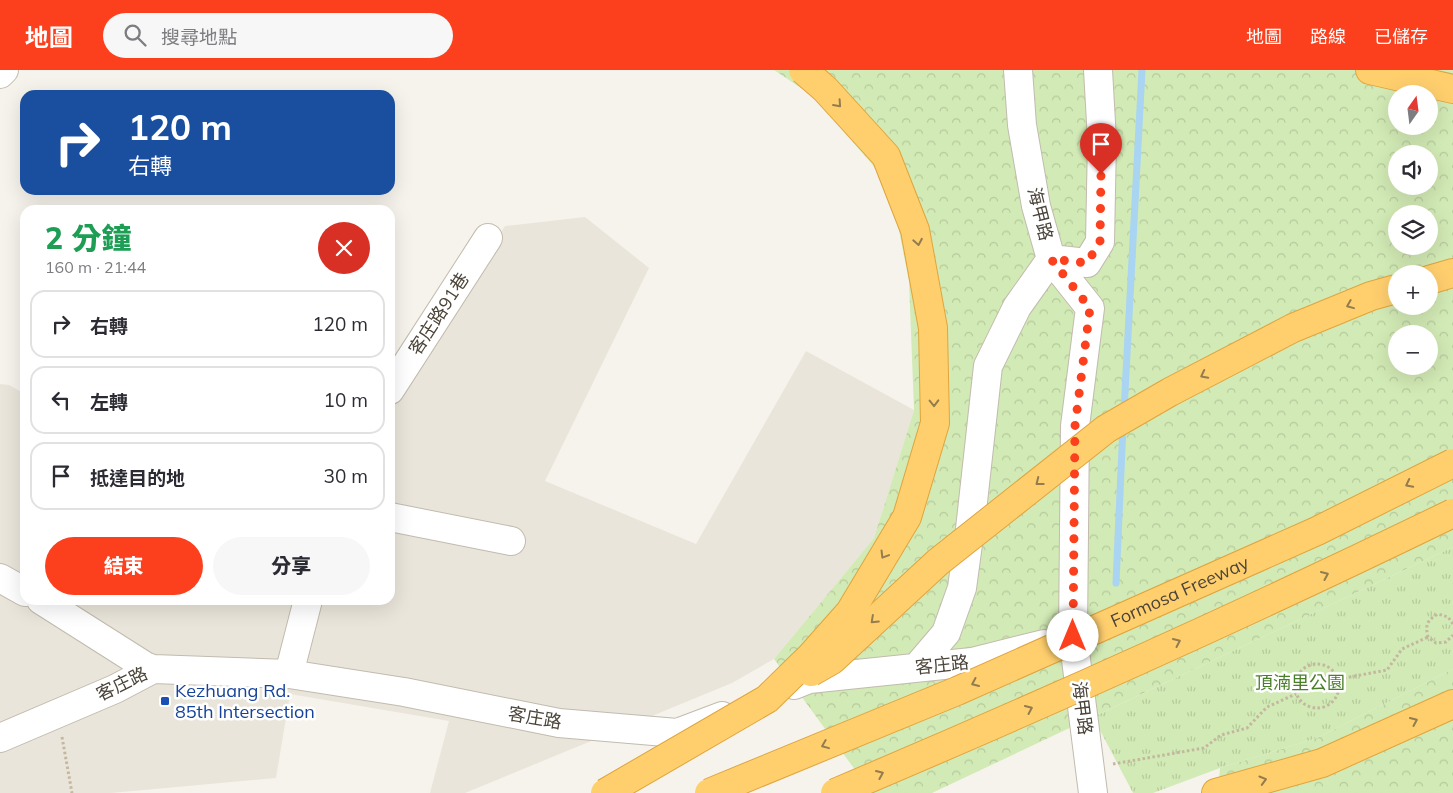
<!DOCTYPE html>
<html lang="zh-TW">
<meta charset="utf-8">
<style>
body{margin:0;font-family:Mulish,"Noto Sans TC",sans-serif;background:#f7f7f7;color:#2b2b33;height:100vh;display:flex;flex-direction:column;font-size:19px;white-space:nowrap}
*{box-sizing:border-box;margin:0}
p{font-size:16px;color:#7c7c81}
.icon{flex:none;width:28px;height:28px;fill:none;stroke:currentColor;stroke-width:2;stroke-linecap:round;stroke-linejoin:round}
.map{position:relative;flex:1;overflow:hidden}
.sheet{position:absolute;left:20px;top:135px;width:375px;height:400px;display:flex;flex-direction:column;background:#fff;border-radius:15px;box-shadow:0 5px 20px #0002}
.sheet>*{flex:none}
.banner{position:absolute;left:20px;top:20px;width:375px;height:105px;border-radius:15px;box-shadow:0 5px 20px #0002;background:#1a4fa0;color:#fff;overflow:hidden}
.needle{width:32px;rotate:14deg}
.buttons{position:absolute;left:1388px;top:15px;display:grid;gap:10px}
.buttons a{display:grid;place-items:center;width:50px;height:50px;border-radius:50%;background:#fff;box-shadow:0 5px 20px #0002;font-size:25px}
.pin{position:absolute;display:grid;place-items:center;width:42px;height:42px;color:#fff;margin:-51px -21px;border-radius:50% 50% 50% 0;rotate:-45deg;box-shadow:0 0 5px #0007}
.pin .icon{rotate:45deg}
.me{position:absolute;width:55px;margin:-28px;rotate:0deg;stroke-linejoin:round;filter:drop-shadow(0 0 4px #0008)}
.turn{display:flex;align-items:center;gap:18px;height:105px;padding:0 25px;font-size:22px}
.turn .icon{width:65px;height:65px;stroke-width:2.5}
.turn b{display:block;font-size:35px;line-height:42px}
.round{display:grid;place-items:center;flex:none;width:52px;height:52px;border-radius:26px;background:#f7f7f7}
.summary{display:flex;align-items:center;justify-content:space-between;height:85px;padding:0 25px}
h1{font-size:30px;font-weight:800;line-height:38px;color:#1e9e55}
.primary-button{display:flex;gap:10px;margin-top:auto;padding:10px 25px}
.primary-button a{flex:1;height:58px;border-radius:30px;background:#fc3f1d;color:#fff;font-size:20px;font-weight:800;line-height:58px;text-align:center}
.primary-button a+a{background:#f7f7f7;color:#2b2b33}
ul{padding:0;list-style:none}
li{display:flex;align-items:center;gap:15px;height:68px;margin:0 10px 8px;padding:0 15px;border:2px solid #e1e1e2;border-radius:15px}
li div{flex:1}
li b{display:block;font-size:19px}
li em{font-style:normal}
header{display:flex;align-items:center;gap:30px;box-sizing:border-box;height:70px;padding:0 25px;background:#fc3f1d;color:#fff}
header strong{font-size:24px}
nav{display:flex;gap:28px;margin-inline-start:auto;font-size:18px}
.search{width:350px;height:45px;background:#f7f7f7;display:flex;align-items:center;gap:12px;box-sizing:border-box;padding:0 18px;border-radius:28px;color:#7c7c81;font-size:19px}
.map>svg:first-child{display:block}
</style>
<header>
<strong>地圖</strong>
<div class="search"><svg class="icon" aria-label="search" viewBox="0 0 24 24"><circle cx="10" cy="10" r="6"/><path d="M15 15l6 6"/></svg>搜尋地點</div>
<nav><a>地圖</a><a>路線</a><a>已儲存</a></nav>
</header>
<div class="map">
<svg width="1453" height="723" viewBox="0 0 1453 723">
<defs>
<pattern id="forest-crowns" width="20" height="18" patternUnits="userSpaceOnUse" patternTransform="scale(1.25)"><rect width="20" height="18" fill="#d2eab5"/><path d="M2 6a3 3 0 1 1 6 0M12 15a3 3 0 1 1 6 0" fill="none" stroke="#b6ca9c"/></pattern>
<pattern id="park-tufts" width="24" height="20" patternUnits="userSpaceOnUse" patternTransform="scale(1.25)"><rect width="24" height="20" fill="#d2eab5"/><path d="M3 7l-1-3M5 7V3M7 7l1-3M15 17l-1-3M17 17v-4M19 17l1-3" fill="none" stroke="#b6ca9c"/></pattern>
</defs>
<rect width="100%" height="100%" fill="#f6f3ec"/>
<path fill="#eae5da" d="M585,147L649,198L545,411L696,474L806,281L914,340L874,468L774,589L732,613L465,723H430L449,651L290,624L276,708L111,723H0V314L9,315L25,324V530H390V340L505,156Z"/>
<path fill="url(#forest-crowns)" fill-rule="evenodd" d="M774,0H1453V477L932,723H872L774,589L874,468L914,340L909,211L890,115L813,26ZM1396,24H1429V56H1396ZM1396,84H1429V116H1396ZM1396,144H1429V176H1396ZM1396,204H1429V236H1396ZM1396,264H1429V296H1396Z
M1453,599V723H1218L1220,698L1317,668Z"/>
<path fill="url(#park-tufts)" d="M1453,477V599L1317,668L1220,698L1153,723H1133L1093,647Z"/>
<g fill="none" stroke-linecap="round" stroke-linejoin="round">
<path stroke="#a9d4f2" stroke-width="7" d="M1124,341L1142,0
M1116,513L1123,356"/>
<g stroke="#c2bbae" stroke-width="30">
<path id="minor" d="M1018,0L1022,55L1036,136L1051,189L1090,238L1075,356L1073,566L1093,723
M0,4L4,0
M390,320L488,168
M390,447L511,471
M0,508L25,522
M41,530L145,596L153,599
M917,597L946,563L962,518L970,459L988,296L1017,237L1051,189L1087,193L1100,172L1102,70L1098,0
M289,604L308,530
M794,615L809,609L972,592L1044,574
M0,668L115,619L153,599L289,604L404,622L559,653L677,663L722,646"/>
</g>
<g stroke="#e0a43c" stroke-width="30">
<path id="highway" d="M1370,0L1453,19
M1429,210L1453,203
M1216,723L1322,693L1453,634"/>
</g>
<path stroke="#c4b79f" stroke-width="3" stroke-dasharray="2.5 2.5" stroke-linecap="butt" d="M1453,554L1448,547L1438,544C1427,550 1425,555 1428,567L1436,573L1446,572L1453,565
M1295 616a22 22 0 1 1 44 0a22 22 0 1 1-44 0Z
M1339,609L1387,600L1402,579L1428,567
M62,667L72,723
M1113,694L1204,678L1221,665L1247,658L1267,637L1296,624"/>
<use href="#minor" stroke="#fff" stroke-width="28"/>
<use href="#highway" stroke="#ffcf6e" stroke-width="28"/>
<g stroke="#e0a43c" stroke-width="30" stroke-linecap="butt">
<g id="highway-bridge">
<path d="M811,602L832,590L938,492L1106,359L1170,322L1293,258L1371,226L1396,219"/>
<path d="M605,723L767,629L811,586L850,542L907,447L935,353L933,258L915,160L886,86L825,19L803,0"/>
<path id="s1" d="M709,723L957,621L1317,461L1453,393"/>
<path d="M835,723C1043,635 1250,542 1453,443"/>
</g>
</g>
<use href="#highway-bridge" stroke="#ffcf6e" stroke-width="28"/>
</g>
<defs><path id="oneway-chevron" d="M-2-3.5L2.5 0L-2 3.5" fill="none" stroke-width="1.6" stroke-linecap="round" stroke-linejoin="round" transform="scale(1.25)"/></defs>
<g stroke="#937c4e">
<use href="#oneway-chevron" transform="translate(838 34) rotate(48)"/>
<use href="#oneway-chevron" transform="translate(918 172) rotate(80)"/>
<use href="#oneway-chevron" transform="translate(1350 235) rotate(158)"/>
<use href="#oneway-chevron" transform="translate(1204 305) rotate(153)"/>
<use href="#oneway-chevron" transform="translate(934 333) rotate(89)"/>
<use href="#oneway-chevron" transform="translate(1039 412) rotate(142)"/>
<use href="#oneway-chevron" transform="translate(1409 414) rotate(153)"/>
<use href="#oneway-chevron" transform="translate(884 485) rotate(121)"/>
<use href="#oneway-chevron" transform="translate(1325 505) rotate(-24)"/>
<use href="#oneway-chevron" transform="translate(874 550) rotate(137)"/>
<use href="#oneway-chevron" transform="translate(1177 572) rotate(-24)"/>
<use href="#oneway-chevron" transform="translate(975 613) rotate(156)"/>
<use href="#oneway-chevron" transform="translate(1029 639) rotate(-24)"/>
<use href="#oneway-chevron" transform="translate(1414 651) rotate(-24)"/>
<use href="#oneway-chevron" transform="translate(825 675) rotate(158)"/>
<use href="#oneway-chevron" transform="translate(880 704) rotate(-23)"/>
<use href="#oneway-chevron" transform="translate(1263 710) rotate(-16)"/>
</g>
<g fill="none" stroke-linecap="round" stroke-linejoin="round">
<path stroke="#fc3f1d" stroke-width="9" stroke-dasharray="0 16.2" d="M1073,566L1075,356L1090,238L1051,189L1087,193L1100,172L1101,104"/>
</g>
<rect fill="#1a4fb4" stroke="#fff" stroke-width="2" x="160" y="626" width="10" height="10" rx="2.5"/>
<g text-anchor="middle" stroke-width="5" stroke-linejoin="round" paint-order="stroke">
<g font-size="18" fill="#4b4439" stroke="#fff">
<text transform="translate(1040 144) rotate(76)" y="6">海甲路</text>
<text transform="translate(439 244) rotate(-57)" y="6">客庄路91巷</text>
<text dy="6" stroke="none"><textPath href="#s1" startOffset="512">Formosa Freeway</textPath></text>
<text transform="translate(942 595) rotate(-6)" y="6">客庄路</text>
<text transform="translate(122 614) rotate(-26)" y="6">客庄路</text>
<text transform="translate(1082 638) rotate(83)" y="6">海甲路</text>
<text transform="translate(535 648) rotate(10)" y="6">客庄路</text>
</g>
<g font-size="18" fill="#4a7f2a" stroke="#fff">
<text x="1300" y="619">頂湳里公園</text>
</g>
<g font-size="18" fill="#164399" stroke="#fff" text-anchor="start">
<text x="175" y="627">Kezhuang Rd.<tspan x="175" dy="21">85th Intersection</tspan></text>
</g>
</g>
</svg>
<div class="buttons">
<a><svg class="needle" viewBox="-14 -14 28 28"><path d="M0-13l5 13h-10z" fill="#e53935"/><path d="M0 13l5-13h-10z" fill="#7c7c81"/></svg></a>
<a><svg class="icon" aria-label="sound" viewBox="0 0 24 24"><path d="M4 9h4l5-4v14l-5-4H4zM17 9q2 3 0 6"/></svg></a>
<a><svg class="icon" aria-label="layers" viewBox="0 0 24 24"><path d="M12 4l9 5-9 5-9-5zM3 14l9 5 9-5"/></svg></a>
<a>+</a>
<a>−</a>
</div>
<div class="pin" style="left:1101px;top:104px;background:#d93025"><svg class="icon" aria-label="arrive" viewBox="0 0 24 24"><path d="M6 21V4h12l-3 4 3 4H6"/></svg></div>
<svg class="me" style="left:1073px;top:566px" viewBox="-20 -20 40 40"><circle r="19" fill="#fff"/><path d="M0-13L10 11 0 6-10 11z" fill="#fc3f1d"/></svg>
<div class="banner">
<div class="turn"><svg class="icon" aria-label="right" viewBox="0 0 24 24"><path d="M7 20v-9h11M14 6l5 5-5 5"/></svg><div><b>120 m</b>右轉</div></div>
</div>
<section class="sheet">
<div class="summary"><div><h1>2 分鐘</h1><p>160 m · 21:44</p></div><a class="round" style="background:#d93025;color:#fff"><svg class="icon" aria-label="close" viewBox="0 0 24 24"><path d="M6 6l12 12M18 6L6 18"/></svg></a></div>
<ul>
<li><svg class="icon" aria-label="right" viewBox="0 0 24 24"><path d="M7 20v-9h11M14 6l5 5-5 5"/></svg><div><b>右轉</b></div><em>120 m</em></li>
<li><svg class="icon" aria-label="left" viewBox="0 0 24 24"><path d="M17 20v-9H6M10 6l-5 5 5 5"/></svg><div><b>左轉</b></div><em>10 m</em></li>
<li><svg class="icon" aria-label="arrive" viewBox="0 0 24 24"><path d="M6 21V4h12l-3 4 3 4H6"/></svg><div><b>抵達目的地</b></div><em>30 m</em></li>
</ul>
<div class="primary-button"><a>結束</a><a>分享</a></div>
</section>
</div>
